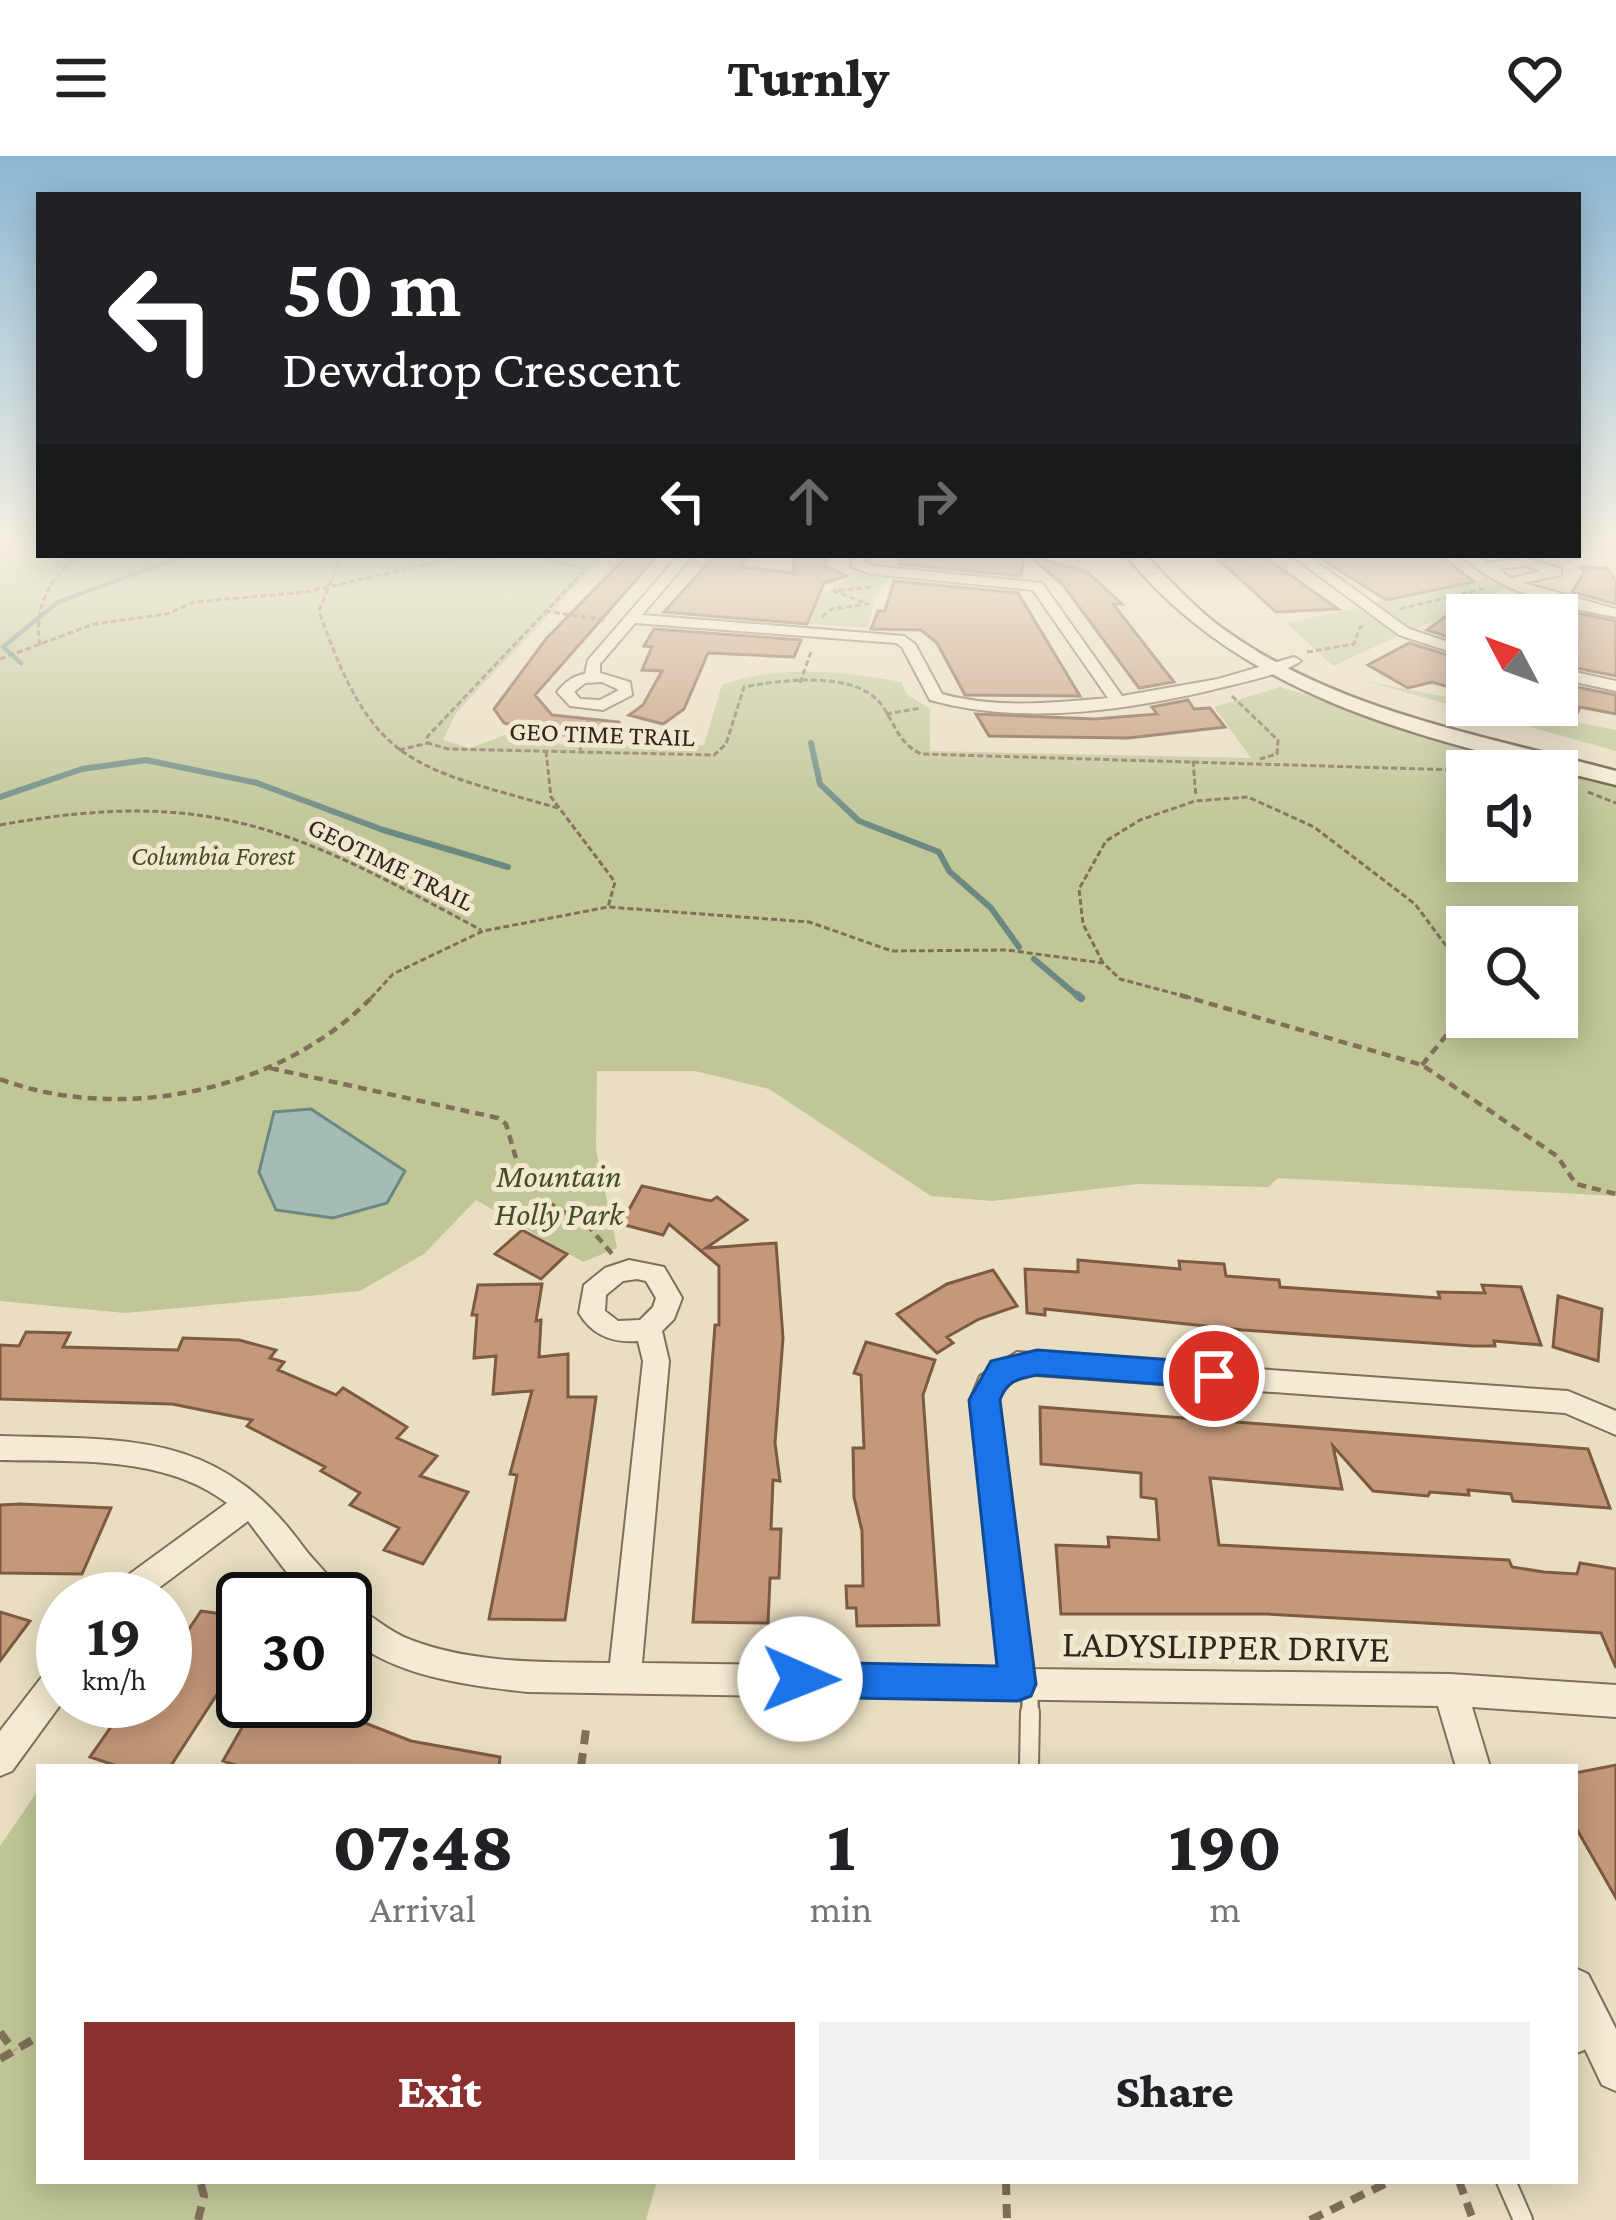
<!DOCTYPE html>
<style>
body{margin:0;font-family:"Crimson Pro",serif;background:#f2f2f2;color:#202124;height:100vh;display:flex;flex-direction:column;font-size:45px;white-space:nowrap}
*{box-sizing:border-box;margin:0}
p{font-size:39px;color:#757577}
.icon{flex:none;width:66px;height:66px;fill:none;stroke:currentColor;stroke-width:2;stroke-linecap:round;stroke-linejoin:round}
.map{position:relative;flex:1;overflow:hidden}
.panel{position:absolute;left:36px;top:1608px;width:1542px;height:420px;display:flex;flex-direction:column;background:#fff;border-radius:0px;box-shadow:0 6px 30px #0003}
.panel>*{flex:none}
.top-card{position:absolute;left:36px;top:36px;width:1545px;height:366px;border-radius:0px;box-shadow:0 6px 30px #0003;background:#202124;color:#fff;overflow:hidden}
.needle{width:78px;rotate:311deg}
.buttons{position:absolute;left:1446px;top:438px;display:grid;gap:24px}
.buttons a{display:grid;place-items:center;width:132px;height:132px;border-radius:0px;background:#fff;box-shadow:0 6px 30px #0003;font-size:60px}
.speed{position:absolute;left:36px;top:1416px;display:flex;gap:24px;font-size:60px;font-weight:700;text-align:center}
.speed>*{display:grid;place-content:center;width:156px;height:156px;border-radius:50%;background:#fff;box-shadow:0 6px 30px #0003;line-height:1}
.speed small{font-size:30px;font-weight:400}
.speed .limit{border:6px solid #111;border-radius:18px;background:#fff;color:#111}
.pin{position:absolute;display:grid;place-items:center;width:102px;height:102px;color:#fff;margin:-51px;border:6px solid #fff;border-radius:50%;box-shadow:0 3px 12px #0007}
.me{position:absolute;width:132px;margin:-66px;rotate:91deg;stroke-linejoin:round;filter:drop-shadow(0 0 9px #0008)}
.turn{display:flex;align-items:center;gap:42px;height:252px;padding:0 48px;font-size:54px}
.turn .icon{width:156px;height:156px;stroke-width:2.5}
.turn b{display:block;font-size:84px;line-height:102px}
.lanes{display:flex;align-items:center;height:114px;padding:0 48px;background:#0003;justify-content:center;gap:60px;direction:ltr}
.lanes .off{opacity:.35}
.eta{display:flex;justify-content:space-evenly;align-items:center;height:204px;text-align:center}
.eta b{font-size:72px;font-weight:800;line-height:84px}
.primary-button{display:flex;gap:24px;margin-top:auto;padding:24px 48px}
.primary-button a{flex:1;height:138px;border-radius:0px;background:#8b302f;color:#fff;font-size:48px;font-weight:800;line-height:138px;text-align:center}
.primary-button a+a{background:#f2f2f2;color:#202124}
header{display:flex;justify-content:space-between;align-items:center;height:156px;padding:0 48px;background:#fff;font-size:54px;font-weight:800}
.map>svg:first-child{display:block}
</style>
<header><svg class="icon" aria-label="menu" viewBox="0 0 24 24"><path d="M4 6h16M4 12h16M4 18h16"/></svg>Turnly<svg class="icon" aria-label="heart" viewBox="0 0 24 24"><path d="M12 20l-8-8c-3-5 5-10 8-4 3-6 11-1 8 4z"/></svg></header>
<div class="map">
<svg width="1616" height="2064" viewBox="0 0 1616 2064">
<rect width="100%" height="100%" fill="#e9dec1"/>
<path fill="#c0c696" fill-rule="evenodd" d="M0,390H39V399H605L456,557L443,584L470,592L508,578L542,588L704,589L722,529C779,508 842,515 902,526L906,538L930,553V595L1251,602L1214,551L1280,531L1616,630V1040L1278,1022L1268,1031L1138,1028L992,1045L931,1040L769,933L695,915H597L596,993L617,1092L583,1106L476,1044L424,1098L360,1135L125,1157L0,1145ZM1467,615H1557V705H1467ZM1467,771H1557V861H1467Z
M862,417L890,420L874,445L868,472L809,468L821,439Z
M1487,423L1508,432L1411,475L1369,448Z
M1357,452L1400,479L1333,510L1287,467Z
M1365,525L1616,574V595Z
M39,1633V2025H657L646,2064H0V1690Z"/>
<path fill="#a3bcb5" stroke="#6b8982" stroke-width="3" d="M311,953L405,1015L387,1047L333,1062L276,1054L259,1016L274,956Z"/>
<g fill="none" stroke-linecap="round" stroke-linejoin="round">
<path stroke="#6b8982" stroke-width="4.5" d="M21,507L3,491L58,446L183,400"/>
<path stroke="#6b8982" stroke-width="6" d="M811,587L820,628L859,665L939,696L949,715L991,752L1019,791
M0,641L82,613L146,604L257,627L383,674L508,711
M1034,803L1080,842"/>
<path stroke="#6b8982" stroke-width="8" d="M1077,839L1081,842"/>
</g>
<path fill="#c4997a" stroke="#7e5a42" stroke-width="3" d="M658,399L535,539L552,559L619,566V576L569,580L504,567L494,553L546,483L627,400Z
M715,399H749L739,411L794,417L793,404L802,399H828L824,409L846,420L824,427L807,468L664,456Z
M902,399H981L1024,402L1021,420L899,408Z
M1028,399L1087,416L1122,448H1113L1174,526L1139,532L1063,429Z
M1315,399H1440L1474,426L1386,444Z
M1265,401L1338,453L1276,456L1220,405Z
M1580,411L1607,412L1616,425V448L1572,436L1584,416Z
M894,425L1018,437L1080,540L965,539L937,487L921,474L871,473L878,455H885Z
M1467,445V487L1427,474Z
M1561,454L1616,465V520L1557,508Z
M654,473L801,484L794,501L708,497L684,553L663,568L629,559L643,549L662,515L642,514L652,491L644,490Z
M1409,487L1467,505V527L1459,534L1432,526L1408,532L1368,509Z
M1557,527L1616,539V558L1580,551L1573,566L1557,562Z
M1188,544L1194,553L1210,552L1225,571L1128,582L989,580L976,558L1095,563L1157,558L1152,551Z
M642,1030L711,1045L717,1041L747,1064L706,1092L776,1087L783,1182L775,1287L780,1325L773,1324L771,1373H781L779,1422H770L768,1467L693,1466L715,1169H719V1110L669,1068L663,1079L621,1068Z
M522,1074L567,1098L541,1123L495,1098Z
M1078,1104L1180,1113L1179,1105L1224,1108L1226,1120L1279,1124L1280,1131L1440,1142L1438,1136L1485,1137L1482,1129L1521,1131L1541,1189L1494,1185L1495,1190H1473L1243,1174L1045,1153V1159L1027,1157L1025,1113L1078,1116Z
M993,1114L1017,1150L979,1163L947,1181L953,1187L937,1197L897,1158L947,1128Z
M542,1128L536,1165L541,1164L539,1201L568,1198V1241H596L565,1464L489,1463L517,1319L510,1318L532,1235L493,1238L496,1200L474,1202L477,1159H472L478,1129Z
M1558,1140L1602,1153L1598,1205L1553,1191Z
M26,1176L70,1177L63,1191L178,1194L183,1182L239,1184L276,1194L270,1202L284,1206L278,1214L336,1239L343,1232L407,1271L397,1282L437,1300L420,1320L468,1336L423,1408L384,1394L399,1372L350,1349L360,1337L321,1315L325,1311L247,1270L252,1264L172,1248L0,1243V1189L19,1190Z
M866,1186L935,1204L923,1239L939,1469L857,1470L856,1452H847L846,1430H863L862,1375L854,1341L853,1292H864L861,1219L854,1217Z
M1040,1251L1588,1293L1610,1352L1513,1345L1511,1338L1468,1334L1469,1339L1430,1336L1428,1340L1373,1335L1333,1290L1342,1333L1210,1322L1219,1389L1509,1404L1512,1411L1544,1416L1577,1418L1580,1407L1616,1413V1512L1601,1477L1267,1458H1061L1056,1389L1109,1391L1108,1381L1159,1384L1156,1343L1141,1341V1317L1041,1308Z
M20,1348L111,1352L82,1418L0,1417V1349Z
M201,1455L243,1461V1498L170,1611H120L90,1601L129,1545H165V1509Z
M0,1456L30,1465L0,1505Z
M257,1545H309L411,1585L500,1601L499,1611H241L223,1605Z
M1616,1609V1742L1575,1670V1617Z"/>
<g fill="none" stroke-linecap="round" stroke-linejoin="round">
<g stroke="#816f5a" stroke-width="20">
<path id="lane-far1" d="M1030,1559V1529"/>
</g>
<g stroke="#816f5a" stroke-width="22">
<path id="lane" d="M1029,1611L1030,1556
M1575,1888L1597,1879
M1506,2025L1523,2064"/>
</g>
<g stroke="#816f5a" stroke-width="4">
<path id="street" d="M679,399H693L642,459L904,480L915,488L942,538C997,553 1052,547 1108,542L1033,434L871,418L852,411V399H866L864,406L874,410L1042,427L1122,540L1218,523L1294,501L1301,505C1282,518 1255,523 1232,529C1137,553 1026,571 930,544L902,491L896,487L635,467L600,508V517L630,526L632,539L603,554L570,550L557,536C564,527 574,519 585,518L588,504ZM602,526L619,534L600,544L580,543L574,536L585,527Z
M1291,399H1307L1409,473L1467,492V501L1399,479Z
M1461,399H1476L1486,407L1527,402L1561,413V419L1524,427L1616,453V461C1561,451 1502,438 1461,399ZM1526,410L1541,415L1512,422L1497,413Z
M1557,512L1616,525V535L1557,522Z
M629,1104L664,1111L682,1142L674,1163L662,1175L669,1205L642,1507L999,1512L970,1244L980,1220L1017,1196L1568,1235L1616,1255V1279L1565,1257L1022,1218L1001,1235L998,1244L1031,1513L1450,1518L1616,1529V1561L1472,1551L1490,1611H1456L1438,1550L528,1536C465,1529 395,1521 345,1479V1446C369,1455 386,1475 411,1484C474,1508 544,1506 610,1507L643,1205L638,1185C612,1187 592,1179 579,1157L584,1129L605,1112ZM637,1123L646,1125L656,1142L653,1151L640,1164L618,1165L605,1155L606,1139L623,1125Z
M0,1280C131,1284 220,1275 304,1392C317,1409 335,1424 344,1443H307L248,1365L144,1443H104L109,1433L227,1347C164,1299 75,1306 0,1304Z
M63,1504V1545L12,1615L0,1620V1575L52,1508Z
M1575,1812L1588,1818L1616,1873V1935L1602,1929L1575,1872Z"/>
</g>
<g stroke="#63503d" stroke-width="5">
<path id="secondary" d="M1126,399H1145C1171,425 1196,454 1226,475C1340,556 1484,580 1616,615V629C1439,585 1247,549 1126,399Z"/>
</g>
<path stroke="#816f5a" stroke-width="3" stroke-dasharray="6 3" stroke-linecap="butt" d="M1578,391L1602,390
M341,399L319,455C373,611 411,610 558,652
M0,401L7,400L8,390
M1566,405L1579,403L1577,399
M1400,453L1486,432
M545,455L605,464
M822,461L832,453L868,448L834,435L875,431
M40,489C33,452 50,421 79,399
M1307,496L1354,488L1360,471L1366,470
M0,503L94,468L167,458L194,446L306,436L450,403L540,401L586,413L427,581L428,587L448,593L714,599L726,588L744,531C780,524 855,514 881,548C895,567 897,586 921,598L1491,615
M800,527L812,493
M1232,540L1278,584L1277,598L1260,603
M886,558L921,552
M399,594L428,587
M580,594L589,565
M546,595L551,641L615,726L608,751
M1193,605L1196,641
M1588,636L1616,647
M0,669C213,630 297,675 481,774
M1103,807L1083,768L1079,733L1106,685L1140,664L1195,645L1248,641L1314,671L1415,748L1453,799L1467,842
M371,842L393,818L483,775L608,751L809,766L892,795L1007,794L1103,807L1120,823L1191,842"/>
<path stroke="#816f5a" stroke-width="4.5" stroke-dasharray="9 6" stroke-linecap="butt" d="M1180,839L1422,909L1557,1000L1576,1028L1616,1038
M1422,909L1467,854
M270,912L498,962L506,968L517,1006
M0,923C122,969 284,934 374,839
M547,1046L589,1071L613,1099"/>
<path stroke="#816f5a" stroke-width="8" stroke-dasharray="14 9" stroke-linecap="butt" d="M581,1611L587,1566
M0,1876L14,1895
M0,1903L39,1880
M1006,2025L1007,2064
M1459,2025L1473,2064
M198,2064L204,2040L200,2025
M1310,2064L1391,2025"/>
<use href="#lane-far1" stroke="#f5ebd3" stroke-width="15"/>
<use href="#lane" stroke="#f5ebd3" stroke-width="18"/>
<use href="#street" fill="#f5ebd3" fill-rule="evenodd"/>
<use href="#secondary" fill="#f5ebd3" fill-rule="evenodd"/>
</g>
<linearGradient id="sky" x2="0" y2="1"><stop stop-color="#8cb7d4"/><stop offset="0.57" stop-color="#f5f0e3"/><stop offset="1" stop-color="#f5f0e3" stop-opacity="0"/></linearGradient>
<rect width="1616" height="679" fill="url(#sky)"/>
<path fill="#1a73e8" stroke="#114b97" stroke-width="3" d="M1037,1194L1214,1207L1230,1220L1214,1232L1037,1219C1018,1223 1007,1224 1000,1244L1036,1528L1031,1540L1018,1545L800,1541L786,1536L781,1523L786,1511L800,1506L997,1510L969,1244L991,1205Z"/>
<g text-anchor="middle" stroke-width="10" stroke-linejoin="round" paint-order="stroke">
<g font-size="27" fill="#32271d" stroke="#f1e8cf">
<text transform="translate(602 578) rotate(2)" y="9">GEO TIME TRAIL</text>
<text transform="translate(391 708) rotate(26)" y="9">GEOTIME TRAIL</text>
</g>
<g font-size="27" font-style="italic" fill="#424d25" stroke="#f1e8cf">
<text x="213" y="709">Columbia Forest</text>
</g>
<g font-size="33" font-style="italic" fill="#424d25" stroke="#f1e8cf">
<text x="559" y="1031">Mountain<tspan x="559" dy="38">Holly Park</tspan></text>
</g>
<g font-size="39" fill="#32271d" stroke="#f1e8cf">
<text transform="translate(1226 1489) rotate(1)" y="14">LADYSLIPPER DRIVE</text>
</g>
</g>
</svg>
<div class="buttons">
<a><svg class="needle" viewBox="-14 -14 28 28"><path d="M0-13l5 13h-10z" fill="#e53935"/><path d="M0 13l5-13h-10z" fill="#757577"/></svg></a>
<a><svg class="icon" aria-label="sound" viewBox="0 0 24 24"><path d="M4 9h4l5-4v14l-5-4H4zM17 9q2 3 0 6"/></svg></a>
<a><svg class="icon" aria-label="search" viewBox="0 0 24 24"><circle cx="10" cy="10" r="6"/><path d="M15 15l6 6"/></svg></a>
</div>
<div class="speed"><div>19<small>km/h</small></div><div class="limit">30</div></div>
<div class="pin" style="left:1214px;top:1220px;background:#d93025"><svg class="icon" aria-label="arrive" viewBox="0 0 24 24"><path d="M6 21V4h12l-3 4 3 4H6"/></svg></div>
<svg class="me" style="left:800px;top:1523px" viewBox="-20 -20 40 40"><circle r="19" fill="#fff"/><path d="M0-13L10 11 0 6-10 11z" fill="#1a73e8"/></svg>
<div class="top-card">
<div class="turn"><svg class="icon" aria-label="left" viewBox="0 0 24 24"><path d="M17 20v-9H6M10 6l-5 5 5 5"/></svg><div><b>50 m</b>Dewdrop Crescent</div></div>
<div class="lanes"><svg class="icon" aria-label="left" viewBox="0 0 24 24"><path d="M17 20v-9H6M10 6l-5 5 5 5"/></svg><svg class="icon off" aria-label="ahead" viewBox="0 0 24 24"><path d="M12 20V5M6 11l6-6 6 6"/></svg><svg class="icon off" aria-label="right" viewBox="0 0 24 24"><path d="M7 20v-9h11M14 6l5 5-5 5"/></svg></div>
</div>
<section class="panel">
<div class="eta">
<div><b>07:48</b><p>Arrival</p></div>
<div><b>1</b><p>min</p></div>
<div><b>190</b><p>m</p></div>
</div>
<div class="primary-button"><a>Exit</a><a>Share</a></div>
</section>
</div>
